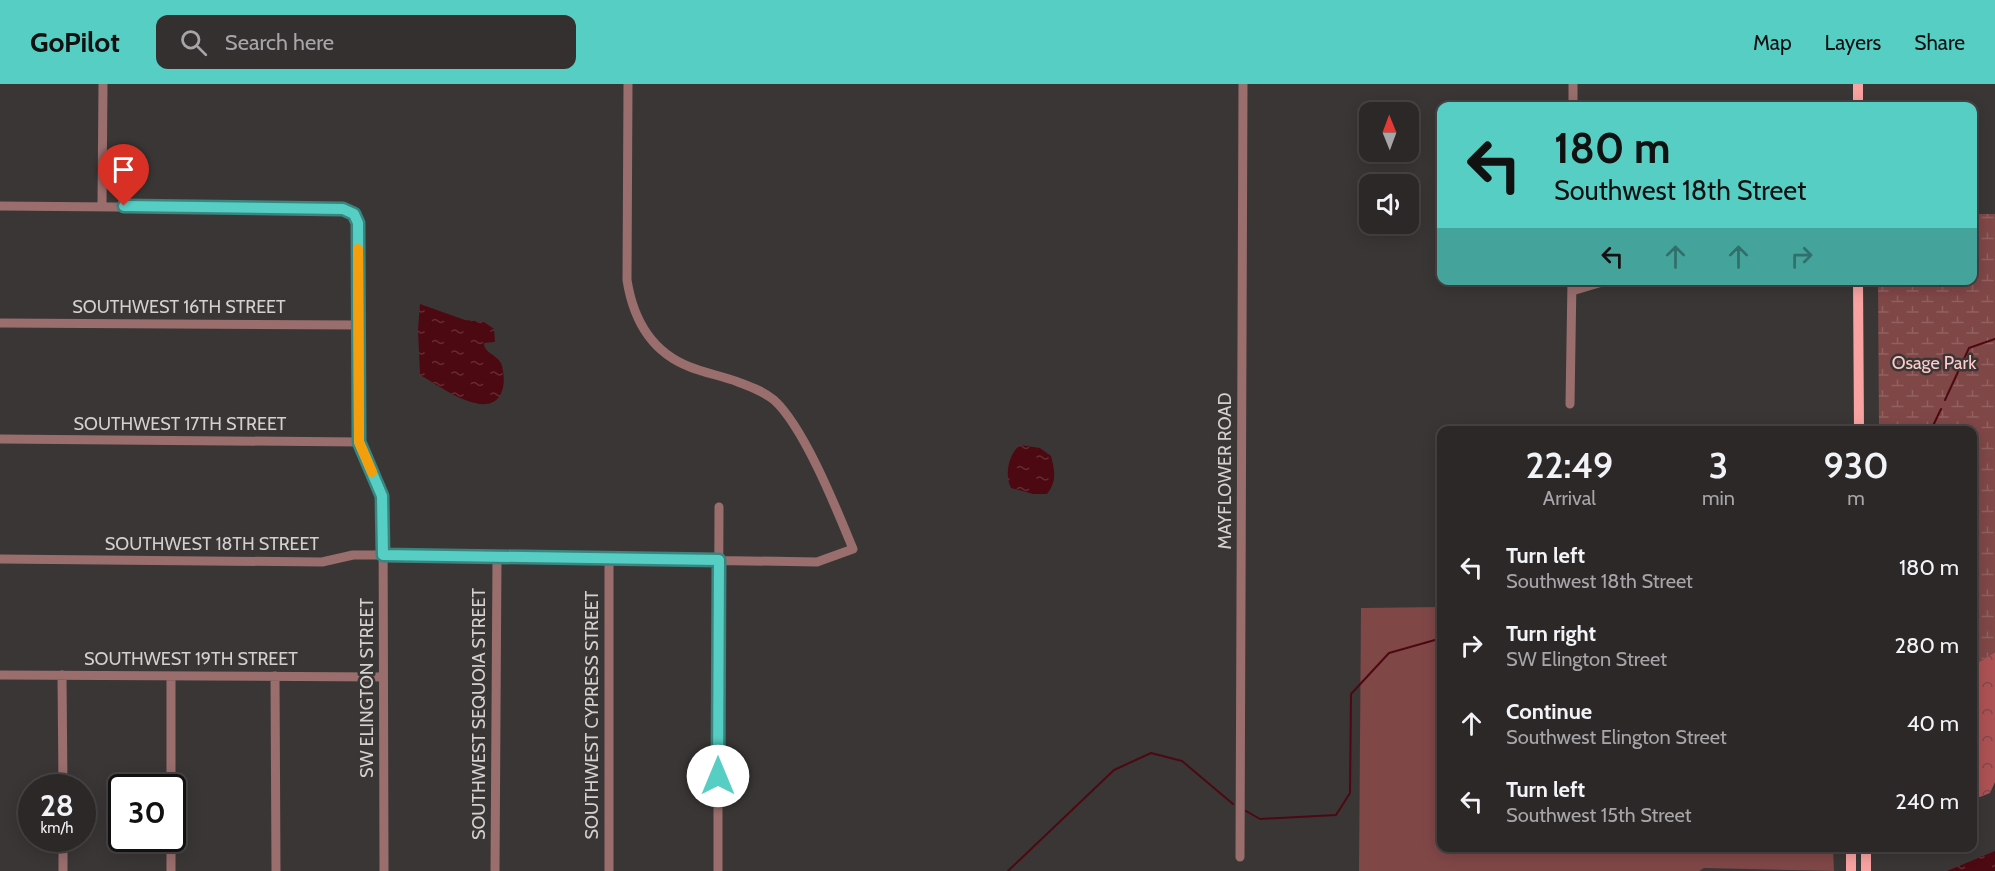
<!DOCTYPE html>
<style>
body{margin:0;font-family:Cabin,sans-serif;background:#343030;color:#f1f3f6;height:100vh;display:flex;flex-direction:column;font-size:22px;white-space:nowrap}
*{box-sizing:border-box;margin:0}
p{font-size:20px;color:#a6a6a8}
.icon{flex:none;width:33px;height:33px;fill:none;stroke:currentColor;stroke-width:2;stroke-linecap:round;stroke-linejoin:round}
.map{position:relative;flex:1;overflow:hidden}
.sheet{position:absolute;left:1437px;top:342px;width:540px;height:426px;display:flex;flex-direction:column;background:#2c2828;border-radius:12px;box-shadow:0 3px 15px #0003,0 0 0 2px #484445}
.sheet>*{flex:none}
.banner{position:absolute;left:1437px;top:18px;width:540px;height:183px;border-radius:12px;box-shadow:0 3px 15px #0003,0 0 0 2px #484445;background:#56cec4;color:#111;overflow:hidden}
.needle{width:39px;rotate:359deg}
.tools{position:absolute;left:1359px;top:18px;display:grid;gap:12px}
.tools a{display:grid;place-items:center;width:60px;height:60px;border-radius:12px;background:#2c2828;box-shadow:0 3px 15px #0003,0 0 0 2px #484445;font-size:30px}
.speed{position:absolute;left:18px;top:690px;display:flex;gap:12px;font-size:30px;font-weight:700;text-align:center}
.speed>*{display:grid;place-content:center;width:78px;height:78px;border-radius:50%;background:#2c2828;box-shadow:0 3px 15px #0003,0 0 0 2px #484445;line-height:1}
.speed small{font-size:15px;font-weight:400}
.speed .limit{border:3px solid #111;border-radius:9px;background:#fff;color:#111}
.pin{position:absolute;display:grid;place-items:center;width:51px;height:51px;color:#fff;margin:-62px -26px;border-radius:50% 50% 50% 0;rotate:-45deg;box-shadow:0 0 6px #0007}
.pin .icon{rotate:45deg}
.me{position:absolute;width:66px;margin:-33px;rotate:0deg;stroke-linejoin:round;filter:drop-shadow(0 0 4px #0008)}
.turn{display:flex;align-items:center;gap:21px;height:126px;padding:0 18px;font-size:27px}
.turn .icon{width:78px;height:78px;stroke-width:2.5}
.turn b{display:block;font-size:42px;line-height:51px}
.lanes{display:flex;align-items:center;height:57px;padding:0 18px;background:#0003;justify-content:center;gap:30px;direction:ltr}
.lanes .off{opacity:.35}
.eta{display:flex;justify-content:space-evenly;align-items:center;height:102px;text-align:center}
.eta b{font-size:36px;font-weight:600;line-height:42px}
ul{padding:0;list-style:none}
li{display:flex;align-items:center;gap:18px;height:78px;padding:0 18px}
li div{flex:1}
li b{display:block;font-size:22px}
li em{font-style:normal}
header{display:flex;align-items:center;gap:36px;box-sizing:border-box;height:84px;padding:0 30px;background:#56cec4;color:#111}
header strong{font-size:28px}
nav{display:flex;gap:33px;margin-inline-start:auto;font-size:21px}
.search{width:420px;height:54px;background:#343030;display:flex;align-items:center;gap:15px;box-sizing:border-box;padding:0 21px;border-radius:12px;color:#a6a6a8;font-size:22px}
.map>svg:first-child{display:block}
</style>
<header>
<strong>GoPilot</strong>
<div class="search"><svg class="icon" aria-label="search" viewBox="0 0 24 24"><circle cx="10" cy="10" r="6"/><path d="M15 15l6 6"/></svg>Search here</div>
<nav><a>Map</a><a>Layers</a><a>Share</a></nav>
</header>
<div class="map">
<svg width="1995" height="787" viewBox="0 0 1995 787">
<defs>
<pattern id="forest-crowns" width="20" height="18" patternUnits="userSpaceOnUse" patternTransform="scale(1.5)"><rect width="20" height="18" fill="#ad5254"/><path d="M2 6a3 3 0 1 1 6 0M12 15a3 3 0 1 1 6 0" fill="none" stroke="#814a4b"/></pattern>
<pattern id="wetland-marsh" width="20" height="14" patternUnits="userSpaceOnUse" patternTransform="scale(1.5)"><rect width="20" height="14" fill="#804747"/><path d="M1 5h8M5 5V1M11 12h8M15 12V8" fill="none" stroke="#916060"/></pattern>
<pattern id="water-ripples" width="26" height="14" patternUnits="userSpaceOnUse" patternTransform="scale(1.5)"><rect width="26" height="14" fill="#4c0911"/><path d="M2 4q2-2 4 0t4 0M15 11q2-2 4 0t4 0" fill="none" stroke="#652c33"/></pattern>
</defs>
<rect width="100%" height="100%" fill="#3a3636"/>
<path fill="#804747" d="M1441,523L1442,764H1833L1834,787L1704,784L1699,787H1359L1361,524Z"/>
<path fill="url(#forest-crowns)" d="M1995,568V698L1990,709L1980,713L1973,712L1972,582Z"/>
<path fill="url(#wetland-marsh)" d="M1973,130H1995V568L1973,582L1972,346H1879L1878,197L1972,196Z"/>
<path fill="url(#water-ripples)" d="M420,220L465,236L484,238L494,245L495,258L484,259C484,269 496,270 501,279C504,287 505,300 502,307C490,341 437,300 420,291L418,246Z
M1020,361L1040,364L1051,372C1055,387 1057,397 1047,410H1033L1011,404C1004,390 1009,370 1020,361Z
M1995,767V787H1947Z"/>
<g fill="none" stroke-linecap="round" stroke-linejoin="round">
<path stroke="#4c0911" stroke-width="2" d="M1945,316L1969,264L1995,255
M1931,346L1941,325
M1246,727L1260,735L1336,731L1350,709L1351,610L1389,569L1442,554
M1008,787L1114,686L1151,669L1182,677L1233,720"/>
<path stroke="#996e6d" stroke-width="9" d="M1573,0V22
M102,121L103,0
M0,122L343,125L354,130L358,139L359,358L382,412L383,421L384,787
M1572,207L1609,196
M0,239L359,241
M1570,320L1572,196
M0,355L359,358
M0,475L322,478L353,471H383L817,478L853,465C837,426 804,343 774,316C763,307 751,303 738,298C722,292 705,289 690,283C651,268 633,234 627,196L628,0
M0,591L383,593
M62,591L63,704
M171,592V704
M275,592L276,787
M63,754V787
M171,754V787
M1240,773L1243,0
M495,787L497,473
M609,787V476
M718,787V720L715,717V696L718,692L719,423"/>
<path stroke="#f8a3a1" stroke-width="10" d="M1858,22V0
M1858,196L1859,346
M1851,764V787
M1866,764V787"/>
</g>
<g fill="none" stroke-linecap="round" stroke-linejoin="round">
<g stroke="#38867f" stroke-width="15">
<path id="route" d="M124,122L343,125L354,130L358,139L359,358L382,412L383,471L719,476L718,692"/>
</g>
<use href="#route" stroke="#56cec4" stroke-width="10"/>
<path stroke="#f59e0b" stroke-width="10" d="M358,165L359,358L372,388"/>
</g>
<g text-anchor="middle" stroke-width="5" stroke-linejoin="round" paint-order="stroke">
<g font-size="18" fill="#d3d0d0" stroke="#3a3636">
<text x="179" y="229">SOUTHWEST 16TH STREET</text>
<text x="180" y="346">SOUTHWEST 17TH STREET</text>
<text transform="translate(1225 387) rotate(-90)" y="6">MAYFLOWER ROAD</text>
<text x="212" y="466">SOUTHWEST 18TH STREET</text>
<text x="191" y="581">SOUTHWEST 19TH STREET</text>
<text transform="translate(367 604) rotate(-90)" y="6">SW ELINGTON STREET</text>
<text transform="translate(479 630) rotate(-90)" y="6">SOUTHWEST SEQUOIA STREET</text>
<text transform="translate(592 631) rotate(-90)" y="6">SOUTHWEST CYPRESS STREET</text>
</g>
<g font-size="18" fill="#ffcac9" stroke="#3a3636">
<text x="1934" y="285">Osage Park</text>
</g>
</g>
</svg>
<div class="tools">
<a><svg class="needle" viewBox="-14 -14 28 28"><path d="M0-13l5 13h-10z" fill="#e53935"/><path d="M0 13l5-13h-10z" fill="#a6a6a8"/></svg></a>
<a><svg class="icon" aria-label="sound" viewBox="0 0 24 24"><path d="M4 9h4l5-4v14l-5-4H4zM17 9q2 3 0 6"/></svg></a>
</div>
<div class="speed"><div>28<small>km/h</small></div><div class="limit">30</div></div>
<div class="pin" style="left:124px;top:122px;background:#d93025"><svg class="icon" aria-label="arrive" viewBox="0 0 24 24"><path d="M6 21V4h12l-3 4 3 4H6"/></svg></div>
<svg class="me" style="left:718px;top:692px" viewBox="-20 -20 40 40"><circle r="19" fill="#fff"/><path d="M0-13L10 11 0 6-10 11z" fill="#56cec4"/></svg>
<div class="banner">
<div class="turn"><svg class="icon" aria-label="left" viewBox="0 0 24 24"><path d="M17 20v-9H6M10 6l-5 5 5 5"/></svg><div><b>180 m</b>Southwest 18th Street</div></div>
<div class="lanes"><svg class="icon" aria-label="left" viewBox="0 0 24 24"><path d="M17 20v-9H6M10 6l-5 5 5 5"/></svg><svg class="icon off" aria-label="ahead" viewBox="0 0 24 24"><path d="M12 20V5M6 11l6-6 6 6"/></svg><svg class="icon off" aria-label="ahead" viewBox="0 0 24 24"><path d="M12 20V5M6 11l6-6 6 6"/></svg><svg class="icon off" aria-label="right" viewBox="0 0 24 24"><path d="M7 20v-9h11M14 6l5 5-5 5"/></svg></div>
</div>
<section class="sheet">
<div class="eta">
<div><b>22:49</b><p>Arrival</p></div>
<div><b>3</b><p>min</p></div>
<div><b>930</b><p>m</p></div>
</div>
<ul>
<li><svg class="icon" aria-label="left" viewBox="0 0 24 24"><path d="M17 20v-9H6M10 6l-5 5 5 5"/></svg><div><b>Turn left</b><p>Southwest 18th Street</p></div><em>180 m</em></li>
<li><svg class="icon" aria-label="right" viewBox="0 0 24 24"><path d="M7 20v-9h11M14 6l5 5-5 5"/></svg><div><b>Turn right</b><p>SW Elington Street</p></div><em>280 m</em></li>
<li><svg class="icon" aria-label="ahead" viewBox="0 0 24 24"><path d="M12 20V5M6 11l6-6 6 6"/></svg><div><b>Continue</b><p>Southwest Elington Street</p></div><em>40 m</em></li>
<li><svg class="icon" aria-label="left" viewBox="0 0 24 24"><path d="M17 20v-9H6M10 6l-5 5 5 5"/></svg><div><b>Turn left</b><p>Southwest 15th Street</p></div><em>240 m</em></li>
</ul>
</section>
</div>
